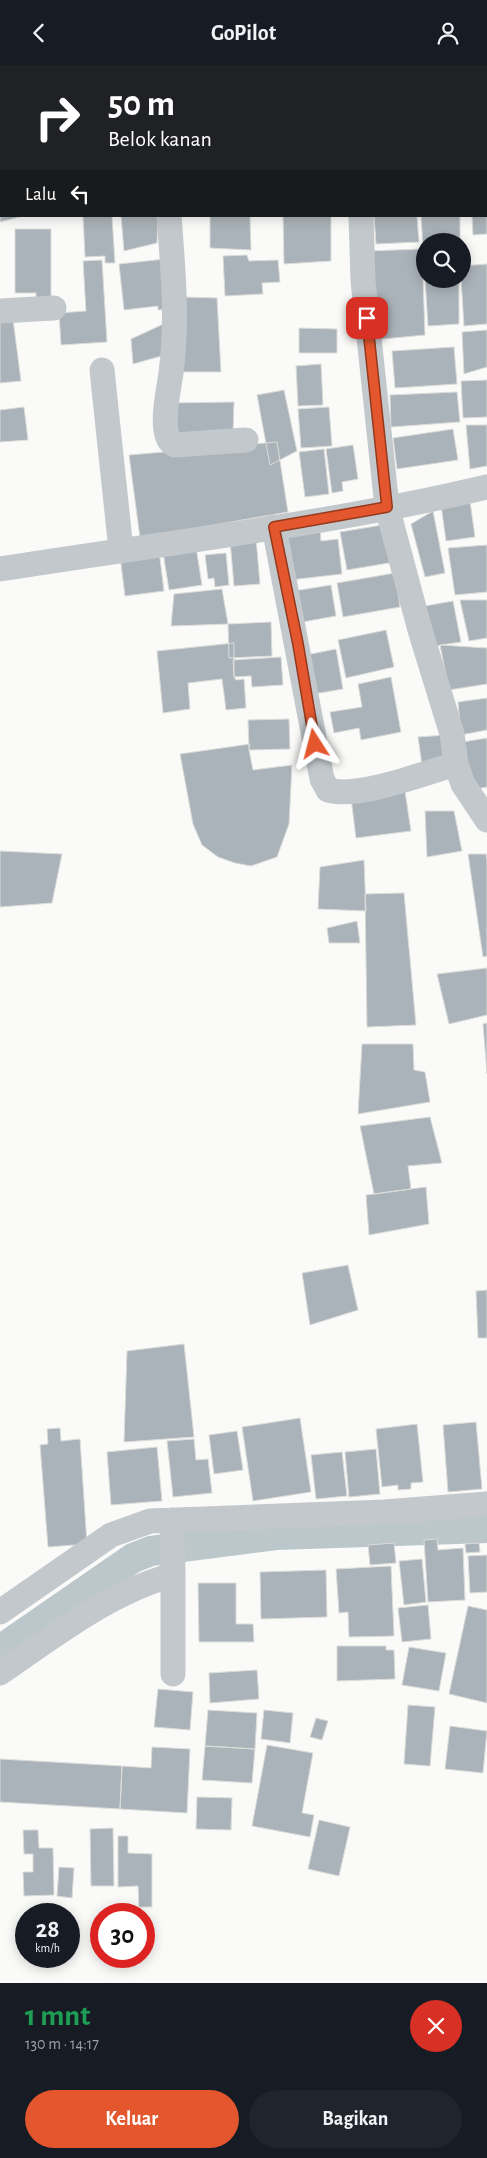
<!DOCTYPE html>
<html lang="id">
<meta charset="utf-8">
<style>
body{margin:0;font-family:"Alegreya Sans",sans-serif;background:#20242c;color:#f1f3f6;height:100vh;display:flex;flex-direction:column;font-size:19px;white-space:nowrap}
*{box-sizing:border-box;margin:0}
p{font-size:16px;color:#9ea1a6}
.icon{flex:none;width:28px;height:28px;fill:none;stroke:currentColor;stroke-width:2;stroke-linecap:round;stroke-linejoin:round}
.map{position:relative;height:1918px;overflow:hidden}
.drawer{display:flex;flex-direction:column;background:#171b24;flex:1}
.drawer>*{flex:none}
.top-card{position:absolute;left:0px;top:0px;width:488px;height:152px;box-shadow:0 2px 12px #0003;background:#202124;color:#fff;overflow:hidden}
.buttons{position:absolute;left:416px;top:168px;display:grid;gap:10px}
.buttons a{display:grid;place-items:center;width:55px;height:55px;border-radius:50%;background:#171b24;box-shadow:0 2px 12px #0003;font-size:25px}
.speed{position:absolute;left:15px;top:1838px;display:flex;gap:10px;font-size:25px;font-weight:700;text-align:center}
.speed>*{display:grid;place-content:center;width:65px;height:65px;border-radius:50%;background:#171b24;box-shadow:0 2px 12px #0003;line-height:1}
.speed small{font-size:12px;font-weight:400}
.speed .limit{border:8px solid #d22;background:#fff;color:#111}
.pin{position:absolute;display:grid;place-items:center;width:42px;height:42px;color:#fff;margin:-21px;border-radius:10px;box-shadow:0 2px 8px #0006}
.me{position:absolute;width:55px;margin:-28px;rotate:351deg;stroke-linejoin:round;filter:drop-shadow(0 0 4px #0008)}
.turn{display:flex;align-items:center;gap:18px;height:105px;padding:0 25px;font-size:22px}
.turn .icon{width:65px;height:65px;stroke-width:2.5}
.turn b{display:block;font-size:35px;line-height:42px}
.then{display:flex;align-items:center;height:48px;padding:0 25px;background:#0003;gap:10px;font-size:19px}
.round{display:grid;place-items:center;flex:none;width:52px;height:52px;border-radius:26px;background:#20242c}
.headline{display:flex;align-items:center;justify-content:space-between;height:85px;padding:0 25px}
h1{font-size:30px;font-weight:700;line-height:38px;color:#1e9e55}
.cta{display:flex;gap:10px;margin-top:auto;padding:10px 25px}
.cta a{flex:1;height:58px;border-radius:30px;background:#e4572e;color:#fff;font-size:20px;font-weight:700;line-height:58px;text-align:center}
.cta a+a{background:#20242c;color:#f1f3f6}
header{display:flex;justify-content:space-between;align-items:center;height:65px;padding:0 25px;background:#171b24;font-size:22px;font-weight:700}
.map>svg:first-child{display:block}
</style>
<header><svg class="icon" aria-label="back" viewBox="0 0 24 24"><path d="M15 5l-7 7 7 7"/></svg>GoPilot<svg class="icon" aria-label="person" viewBox="0 0 24 24"><circle cx="12" cy="8" r="4"/><path d="M4 21q1-7 8-7t8 7"/></svg></header>
<div class="map">
<svg width="487" height="1918" viewBox="0 0 487 1918">
<rect width="100%" height="100%" fill="#fafaf8"/>
<g fill="none" stroke-linecap="round" stroke-linejoin="round">
<path stroke="#bbc7cb" stroke-width="30" d="M0,1585L133,1493L151,1486L276,1470L487,1463"/>
</g>
<path fill="#aab3b9" stroke="#dcdcda" d="M72,0H98L112,1H73Z
M486,44H487L486,97Z
M0,106L1,151H23L0,157Z
M487,131V169L473,170L472,151H486Z
M83,151H112L115,198H105V191L85,192Z
M121,151H158L157,178L124,186Z
M210,151H250L251,185L210,183Z
M283,151H331V196L284,199Z
M374,151H417L419,177L376,179Z
M421,151H460V176H425V214H459V259L428,261Z
M15,164H51V234H36V228H15Z
M422,184L425,270L373,275L369,186Z
M247,190L249,196L278,195L280,217L262,218L263,229L225,231L223,191Z
M165,194L170,244L158,245V241L124,245L119,199Z
M102,195L107,277L61,280L59,248L86,246L83,196Z
M487,199V259L464,261L461,214H462V201Z
M182,232L217,233L221,307H181Z
M13,254L21,316L0,318V256Z
M170,256L165,290L133,299L131,274Z
M299,263L337,264V288H299Z
M487,265V302L464,309L462,267Z
M454,282L457,319L395,323L392,286Z
M321,299L323,340L298,341L296,301Z
M487,315V352L463,353L461,316Z
M284,325L297,386L270,400L257,330Z
M457,327L460,357L391,362L390,330Z
M234,337L233,369L174,372L170,338Z
M24,342L28,375L0,377V345Z
M329,342L332,381L301,383L298,344Z
M466,360H487V401L470,404Z
M453,364L458,395L397,404L393,373Z
M277,377L288,447L140,473L129,390Z
M353,380L358,414L342,417L343,426L332,428L326,384Z
M324,384L329,429L305,432L299,387Z
M470,436L475,472L446,476L441,440Z
M433,446L445,508L425,512L411,459Z
M388,459L395,497L347,505L340,467Z
M320,462L321,476L338,474L342,509L290,515L284,466Z
M256,473L260,519L234,521L230,475Z
M487,480V527L455,530L448,483Z
M196,482L202,520L169,525L163,487Z
M159,486L164,526L125,531L120,491Z
M226,488L229,520L215,522L214,513L208,514L205,490Z
M395,508L400,542L343,552L337,518Z
M331,520L336,551L297,558L294,526Z
M222,524L228,559L171,561L174,529Z
M460,535H487V573L469,576Z
M453,536L461,577L434,581L425,541Z
M271,557L272,591L229,593L228,559Z
M386,565L394,602L346,613L338,575Z
M234,578V612L236,615L244,614L246,643L226,645L222,614L188,618L190,644L163,648L157,586Z
M440,580L487,583V619L449,625Z
M336,584L343,624L320,628L308,626L306,590Z
M281,592L283,620L252,622L251,611L234,612L233,595Z
M391,612L401,667L361,675L359,663L334,668L330,647L362,642L358,619Z
M487,633V665L461,670L458,637Z
M289,654L290,684L249,685L248,655Z
M446,670L449,698L422,700L418,672Z
M487,673V722L471,725L463,677Z
M250,679L249,685L253,705L292,700L289,759L277,792L251,801L235,798L218,792L202,780L193,759L180,689Z
M405,726L411,766L356,773L351,733Z
M425,746H454L462,786L427,792Z
M0,786L62,789L52,838L0,842Z
M468,789H486L487,794V891L483,892Z
M364,795L366,846L318,844L320,802Z
M404,828L416,960L367,962L365,829Z
M357,856L360,878H329L327,863Z
M487,903V950L449,959L437,909Z
M487,958V1009L483,959Z
M362,979H413L414,1005L425,1007L430,1037L358,1049Z
M430,1052L442,1098L408,1101L411,1124L374,1129L360,1061Z
M426,1122L429,1159L369,1170L366,1130Z
M348,1200L358,1245L310,1260L302,1208Z
M487,1225V1273H478L476,1226Z
M184,1279L194,1372L124,1377L127,1286Z
M300,1353L311,1427L253,1436L242,1362Z
M476,1357L482,1424L448,1427L443,1360Z
M417,1359L423,1417L411,1418V1424L398,1425V1420L382,1422L376,1364Z
M60,1363L61,1376L80,1374L87,1479L48,1482L40,1380L48,1379L47,1364Z
M237,1366L243,1405L214,1409L209,1370Z
M194,1374L196,1395L208,1394L212,1428L173,1432L167,1376Z
M157,1382L162,1436L111,1440L107,1387Z
M376,1384L380,1429L349,1432L345,1387Z
M342,1387L347,1431L316,1434L311,1390Z
M437,1474L438,1485L463,1483L465,1535L428,1537L424,1475Z
M394,1478L396,1498L370,1500L368,1480Z
M479,1478L480,1487L466,1488L465,1479Z
M487,1490V1527L470,1528L468,1491Z
M422,1494L426,1537L404,1540L399,1496Z
M391,1501L394,1571L349,1572L348,1547L339,1548L336,1504Z
M326,1505L327,1552L261,1554L260,1507Z
M198,1518H236V1559H253L254,1577H199Z
M428,1540L431,1574L402,1577L398,1543Z
M468,1541L487,1545V1638L449,1629Z
M337,1581H386V1585H394L395,1614L337,1616Z
M409,1582L446,1588L439,1626L402,1620Z
M257,1605L259,1634L210,1638L209,1608Z
M158,1624L193,1627L190,1665L154,1662Z
M408,1640L435,1642L430,1701L404,1699Z
M208,1645L257,1648L255,1684L205,1681Z
M264,1645L293,1648L290,1678L261,1674Z
M316,1653L328,1656L322,1675L310,1672Z
M450,1661L487,1666L483,1708L445,1704Z
M267,1680L313,1688L302,1748L314,1750L310,1772L252,1761Z
M205,1681L255,1684L252,1718L202,1715Z
M152,1682L190,1684L187,1748L120,1744L122,1701L151,1703Z
M0,1694L122,1701L120,1744L0,1737Z
M197,1732L232,1733L231,1765L196,1764Z
M319,1755L350,1762L339,1811L308,1804Z
M113,1763L114,1821H91L90,1764Z
M23,1765H38L39,1783H53L54,1830L24,1831L23,1807H33V1789H24Z
M118,1771H128V1788L152,1789V1842H139L138,1821L118,1822Z
M59,1802L74,1803L72,1833L57,1831Z"/>
<g fill="none" stroke-linecap="round" stroke-linejoin="round">
<path stroke="#c3c8cc" stroke-width="25" d="M165,0V1
M222,0L235,1
M480,0L481,1
M169,151C173,204 178,256 171,308C169,324 157,373 175,380L246,375
M361,151L363,216L387,442L420,565L452,669L456,699L463,719L487,755
M0,246L54,243
M102,305L121,485
M274,462L322,714L328,725C359,734 424,708 456,699
M0,504C162,478 327,460 487,422
M0,1547L111,1470L150,1456L384,1447L487,1439
M0,1608C54,1571 110,1527 173,1510L172,1455
M173,1609V1510"/>
</g>
<g fill="none" stroke-linecap="round" stroke-linejoin="round">
<g stroke="#94391e" stroke-width="12">
<path id="route" d="M315,679L298,579L274,462L387,442L367,253"/>
</g>
<use href="#route" stroke="#e4572e" stroke-width="9"/>
</g>
</svg>
<div class="buttons">
<a><svg class="icon" aria-label="search" viewBox="0 0 24 24"><circle cx="10" cy="10" r="6"/><path d="M15 15l6 6"/></svg></a>
</div>
<div class="speed"><div>28<small>km/h</small></div><div class="limit">30</div></div>
<div class="pin" style="left:367px;top:253px;background:#d93025"><svg class="icon" aria-label="arrive" viewBox="0 0 24 24"><path d="M6 21V4h12l-3 4 3 4H6"/></svg></div>
<svg class="me" style="left:315px;top:679px" viewBox="-20 -20 40 40"><path d="M0-17L14 15 0 8-14 15z" fill="#e4572e" stroke="#fff" stroke-width="4"/></svg>
<div class="top-card">
<div class="turn"><svg class="icon" aria-label="right" viewBox="0 0 24 24"><path d="M7 20v-9h11M14 6l5 5-5 5"/></svg><div><b>50 m</b>Belok kanan</div></div>
<div class="then">Lalu<svg class="icon" aria-label="left" viewBox="0 0 24 24"><path d="M17 20v-9H6M10 6l-5 5 5 5"/></svg></div>
</div>
</div>
<section class="drawer">
<div class="headline"><div><h1>1 mnt</h1><p>130 m · 14:17</p></div><a class="round" style="background:#d93025;color:#fff"><svg class="icon" aria-label="close" viewBox="0 0 24 24"><path d="M6 6l12 12M18 6L6 18"/></svg></a></div>
<div class="cta"><a>Keluar</a><a>Bagikan</a></div>
</section>
